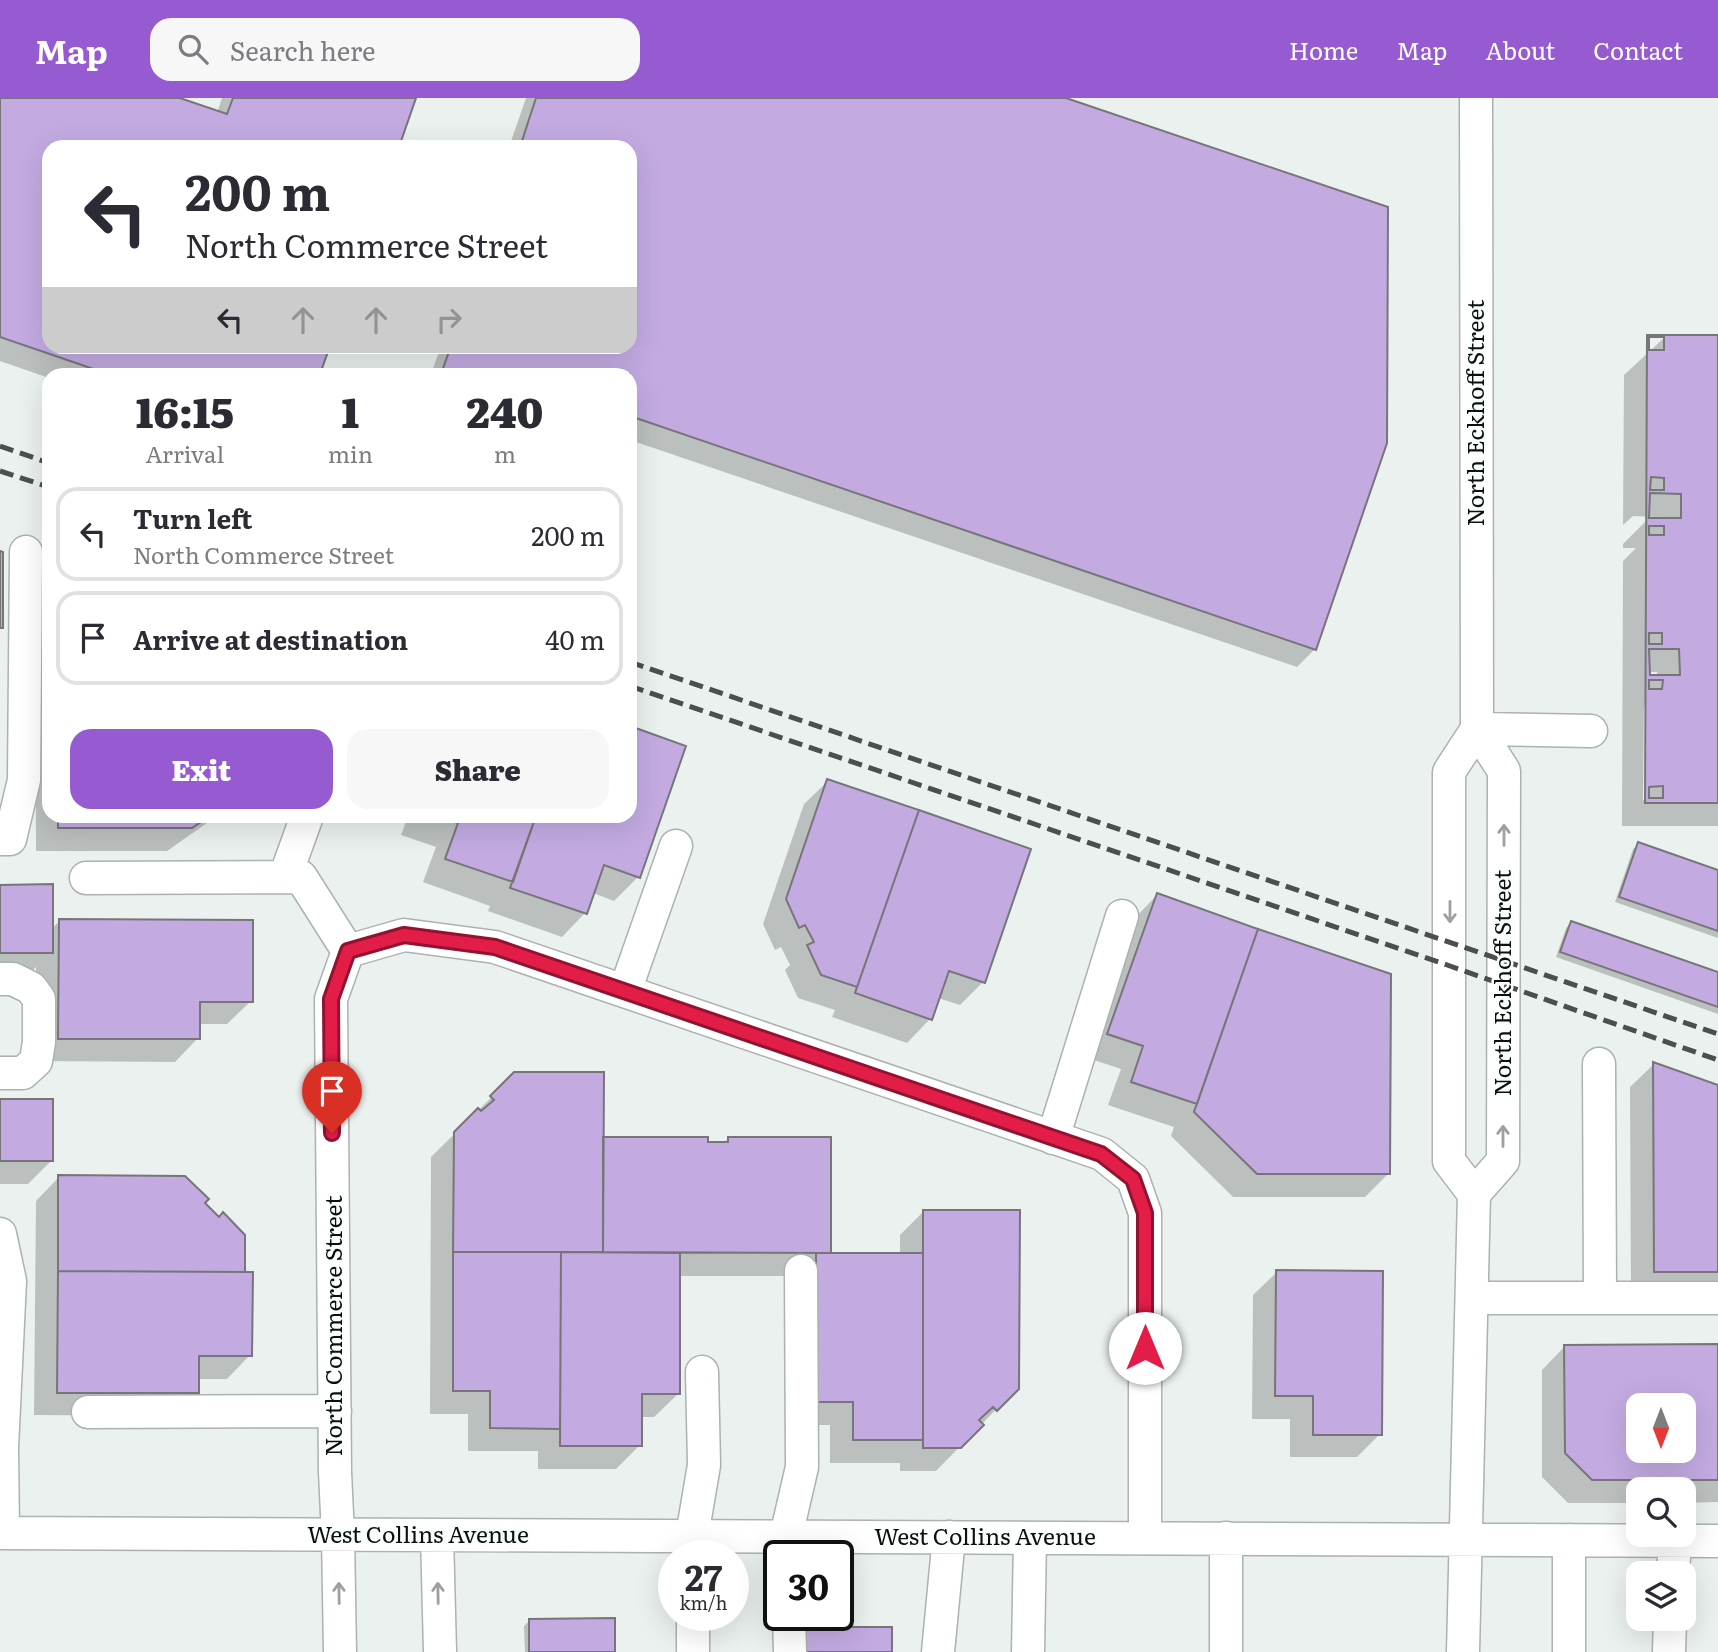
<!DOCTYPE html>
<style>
body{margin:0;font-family:Literata,serif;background:#f7f7f7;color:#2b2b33;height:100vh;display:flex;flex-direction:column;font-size:26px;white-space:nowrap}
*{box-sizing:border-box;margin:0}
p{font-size:23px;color:#7c7c81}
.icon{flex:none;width:38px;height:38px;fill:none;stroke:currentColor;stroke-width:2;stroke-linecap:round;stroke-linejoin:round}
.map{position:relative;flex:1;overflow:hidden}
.panel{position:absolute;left:42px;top:270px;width:595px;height:455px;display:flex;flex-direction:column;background:#fff;border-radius:21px;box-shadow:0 7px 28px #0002}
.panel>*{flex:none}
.hud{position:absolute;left:42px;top:42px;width:595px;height:214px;border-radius:21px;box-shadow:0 7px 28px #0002;background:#fff;color:#2b2b33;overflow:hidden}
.needle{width:46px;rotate:180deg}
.tools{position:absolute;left:1626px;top:1295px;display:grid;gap:14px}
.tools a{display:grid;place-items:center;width:70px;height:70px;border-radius:14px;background:#fff;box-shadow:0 7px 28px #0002;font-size:35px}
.speed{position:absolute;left:658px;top:1442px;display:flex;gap:14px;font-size:35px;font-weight:700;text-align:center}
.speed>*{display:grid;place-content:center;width:91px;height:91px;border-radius:50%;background:#fff;box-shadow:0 7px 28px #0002;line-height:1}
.speed small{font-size:18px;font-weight:400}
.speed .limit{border:4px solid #111;border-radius:10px;background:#fff;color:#111}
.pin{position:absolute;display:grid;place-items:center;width:60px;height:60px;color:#fff;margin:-72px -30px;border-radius:50% 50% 50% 0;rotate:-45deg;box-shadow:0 0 7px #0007}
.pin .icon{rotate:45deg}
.me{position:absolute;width:77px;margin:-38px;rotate:0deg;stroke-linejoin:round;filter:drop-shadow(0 0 5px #0008)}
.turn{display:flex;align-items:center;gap:24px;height:147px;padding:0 28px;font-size:32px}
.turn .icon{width:91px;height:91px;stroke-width:2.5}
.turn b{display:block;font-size:49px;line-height:60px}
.lanes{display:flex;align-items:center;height:66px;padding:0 28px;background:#0003;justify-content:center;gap:35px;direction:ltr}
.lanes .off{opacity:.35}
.eta{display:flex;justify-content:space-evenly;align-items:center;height:119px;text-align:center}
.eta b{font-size:42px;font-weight:800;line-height:49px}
.cta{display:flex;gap:14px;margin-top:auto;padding:14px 28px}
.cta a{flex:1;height:80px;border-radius:21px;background:#965ad1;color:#fff;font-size:28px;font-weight:800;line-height:80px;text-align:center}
.cta a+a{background:#f7f7f7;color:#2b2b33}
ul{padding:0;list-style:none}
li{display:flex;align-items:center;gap:21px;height:94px;margin:0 14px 10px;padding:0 14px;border:4px solid #e1e1e2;border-radius:21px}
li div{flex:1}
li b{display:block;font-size:26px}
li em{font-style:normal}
header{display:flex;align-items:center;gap:42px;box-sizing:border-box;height:98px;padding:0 35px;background:#965ad1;color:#fff}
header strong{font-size:33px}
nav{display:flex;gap:38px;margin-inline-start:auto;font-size:24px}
.search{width:490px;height:63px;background:#f7f7f7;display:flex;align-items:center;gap:18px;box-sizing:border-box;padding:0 24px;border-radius:21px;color:#7c7c81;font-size:26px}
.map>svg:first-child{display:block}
</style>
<header>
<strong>Map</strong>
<div class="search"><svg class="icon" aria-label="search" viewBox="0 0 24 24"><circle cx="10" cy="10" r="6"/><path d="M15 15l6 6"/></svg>Search here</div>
<nav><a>Home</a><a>Map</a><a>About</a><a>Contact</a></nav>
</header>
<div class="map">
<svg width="1718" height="1554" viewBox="0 0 1718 1554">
<rect width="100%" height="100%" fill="#eaf1ef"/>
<path fill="#0003" fill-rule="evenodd" d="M0,0H174L217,15L222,0H414L397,49H49V248H328L318,276H49V280L0,263Z
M526,0H1061L1315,551L1297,569L630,342V276H431L441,248H630V49H509Z
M1665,239L1718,272V728H1622L1623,463L1636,450H1623V446L1647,422H1658V419L1633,418L1623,427L1624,277ZM1648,574H1657V579H1648ZM1647,604V702H1643L1644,608Z
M49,440V718H217L167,753H36L35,455Z
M630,630L638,779L614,803L593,795L585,815L562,839L488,813L490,808L423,784L436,749L401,737L408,718H630Z
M828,683L1029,752L983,884L960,907L938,900L930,921L907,945L832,919L835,912L798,900L785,872L790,867L781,849L775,852L763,826L804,706Z
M1639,746L1718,773V840L1615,804L1633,751Z
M0,788L51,831L60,823L251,903L227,926H198V940L175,964L36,963V869L28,877H0Z
M1157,797L1389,1075L1365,1099H1233L1171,1038L1174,1029L1108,1007L1121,971L1085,959L1134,821Z
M1571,825L1718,876V916L1556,859L1566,830Z
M1654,966L1718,988V1197H1631L1630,989Z
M515,976L601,1040L706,1046H723L728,1040L830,1041L829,1156H900V1137L924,1113L1017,1290L936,1373H900V1365H830V1327H793V1178H679L678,1296L654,1319H640V1347L616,1371H538V1353H468V1316H430L431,1059Z
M0,1003L52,1062L28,1086H0Z
M59,1079L243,1176L250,1257L227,1281H198V1294L174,1318L34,1317L36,1103Z
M1277,1174L1380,1336L1357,1359H1290V1321H1252L1253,1197Z
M1565,1248H1718V1404L1684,1405V1391H1638V1405H1568L1542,1379V1272ZM1638,1307H1684V1353H1638Z
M530,1522L614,1554H525L524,1528Z"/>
<path fill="#c3abe2" stroke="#77757a" stroke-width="2" fill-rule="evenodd" d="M0,0H180L227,16L233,0H416L399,49H49V248H330L320,276H108L0,239Z
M536,0H1066L1388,109L1387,345L1316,552L630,318V276H441L451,248H630V49H520Z
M1647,237H1718V705H1645ZM1649,239H1664V252H1649ZM1651,379L1664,380V392H1650ZM1650,395L1681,396V420H1649ZM1649,428H1664V437H1649ZM1649,535H1662V546H1649ZM1649,551H1679L1680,577H1650ZM1649,582H1663L1662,591H1649ZM1663,688V700H1649V689Z
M0,453L3,454V530H0Z
M630,628L686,648L640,780L604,767L587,816L510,790L536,718H630Z
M827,681L919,712L857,889L821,877L807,847L814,844L805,827L799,830L786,801Z
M919,712L1031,751L985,885L949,873L932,922L855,895Z
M58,718H210L192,730H58Z
M435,718H536L513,784L445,761L458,725Z
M1638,744L1718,772V833L1619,799Z
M53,786V855H0V787Z
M1157,795L1258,831L1197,1006L1131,984L1143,948L1107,936Z
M59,821L253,822V904H200V941H58Z
M1571,823L1718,874V909L1560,854Z
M1258,831L1391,876L1390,1076H1257L1194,1014Z
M1653,964L1718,987V1174H1654Z
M514,974H604L603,1154H453L454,1034L478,1010L481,1013L494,1002L490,998Z
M0,1001H53V1063H0Z
M603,1039H708V1044H728V1039H831V1155L603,1154Z
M58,1077L185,1078L209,1101L205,1105L219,1119L223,1114L245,1137V1174L58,1173Z
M923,1112H1020L1019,1291L997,1313L993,1309L979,1322L984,1327L961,1350H923Z
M453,1154H561L560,1331L490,1330V1293H453Z
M561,1154L680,1155V1296H642V1348H560Z
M816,1155H923V1342H853V1304H816Z
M1276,1172L1383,1173L1382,1337H1313V1298H1275Z
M58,1173L253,1174L252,1258H199V1295H57Z
M1718,1246V1382H1592L1565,1355L1564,1247ZM1638,1307H1684V1353H1638Z
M615,1520V1554H529V1521Z
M806,1529H892V1554H806Z"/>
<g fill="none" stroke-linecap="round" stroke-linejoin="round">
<g stroke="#abb2b0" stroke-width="35">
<path id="minor" d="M1477,631L1591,633
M0,741H10L24,682L26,454
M285,779L307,718
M86,780L301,779L348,853
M348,853L404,837L495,849L1102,1056L1133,1081L1145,1115V1440
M0,881H13L31,890L39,901V944L36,963L23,975H0
M625,893L676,748
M1599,966L1600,1200
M1053,1040L1122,818
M1474,1096L1503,1063L1504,673L1477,631
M0,1136L10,1183L2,1350L3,1435
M1472,1200H1718
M88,1314L335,1313
M0,1435L1718,1443
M437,1437L440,1554
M1226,1440V1554
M1569,1442V1554
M692,1456V1438L704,1367L702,1274
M787,1458L786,1438L802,1369L801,1173
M1673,1475L1675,1443
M693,1517V1554
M789,1517L790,1554
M340,1554L338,1437L335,1374L331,901L348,853
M938,1554L949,1439
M1028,1554L1030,1440
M1463,1554L1474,1096L1449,1063V674L1477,631L1476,0
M1669,1554L1670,1521"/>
</g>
<use href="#minor" stroke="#fff" stroke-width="32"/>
<path stroke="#4b4f4e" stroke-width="5" stroke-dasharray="14 7" stroke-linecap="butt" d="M0,348L49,365
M0,373L49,389
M630,564L1718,936
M630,588L1450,868L1718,962"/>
</g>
<defs><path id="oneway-shaft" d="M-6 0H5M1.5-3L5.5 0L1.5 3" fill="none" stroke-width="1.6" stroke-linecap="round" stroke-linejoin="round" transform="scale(1.75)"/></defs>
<g stroke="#9e9f9f">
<use href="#oneway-shaft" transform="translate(1504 737) rotate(-90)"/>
<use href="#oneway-shaft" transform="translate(1450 814) rotate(90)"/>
<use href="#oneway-shaft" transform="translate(1503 1038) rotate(-90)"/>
<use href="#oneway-shaft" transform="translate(339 1495) rotate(-91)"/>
<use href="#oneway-shaft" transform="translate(438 1495) rotate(-91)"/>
</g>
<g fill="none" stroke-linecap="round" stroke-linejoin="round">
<g stroke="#92132f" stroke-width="18">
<path id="route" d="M332,1035L331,901L348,853L404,837L495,849L1101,1056L1133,1081L1145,1115V1250"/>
</g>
<use href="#route" stroke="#e11d48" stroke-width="12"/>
</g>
<g text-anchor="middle" stroke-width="5" stroke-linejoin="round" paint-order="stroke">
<g font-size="23" fill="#0c0f0e" stroke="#f8fffd">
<text transform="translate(1476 315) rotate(-90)" y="8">North Eckhoff Street</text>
<text transform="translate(1503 885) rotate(-90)" y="8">North Eckhoff Street</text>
<text transform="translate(334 1228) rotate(-90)" y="8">North Commerce Street</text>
<text x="418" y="1445">West Collins Avenue</text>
<text x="985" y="1447">West Collins Avenue</text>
</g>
</g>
</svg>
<div class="tools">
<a><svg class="needle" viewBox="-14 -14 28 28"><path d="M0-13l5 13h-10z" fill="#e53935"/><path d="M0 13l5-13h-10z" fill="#7c7c81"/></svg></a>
<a><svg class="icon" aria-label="search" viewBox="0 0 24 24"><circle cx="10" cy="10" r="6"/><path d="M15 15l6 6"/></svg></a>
<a><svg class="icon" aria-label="layers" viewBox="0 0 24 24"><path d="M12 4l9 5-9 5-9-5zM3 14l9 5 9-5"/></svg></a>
</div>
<div class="speed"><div>27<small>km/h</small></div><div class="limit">30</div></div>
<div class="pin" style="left:332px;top:1035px;background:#d93025"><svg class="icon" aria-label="arrive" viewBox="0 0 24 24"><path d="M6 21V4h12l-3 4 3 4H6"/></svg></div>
<svg class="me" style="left:1145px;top:1250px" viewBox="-20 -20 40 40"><circle r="19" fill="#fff"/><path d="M0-13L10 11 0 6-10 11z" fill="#e11d48"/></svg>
<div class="hud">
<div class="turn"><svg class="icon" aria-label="left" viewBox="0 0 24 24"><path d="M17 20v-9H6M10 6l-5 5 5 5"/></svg><div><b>200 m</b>North Commerce Street</div></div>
<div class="lanes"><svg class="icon" aria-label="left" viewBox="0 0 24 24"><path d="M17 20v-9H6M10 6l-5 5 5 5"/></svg><svg class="icon off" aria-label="ahead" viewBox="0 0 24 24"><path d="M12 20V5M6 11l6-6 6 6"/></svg><svg class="icon off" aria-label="ahead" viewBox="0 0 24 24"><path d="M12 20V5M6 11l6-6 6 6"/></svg><svg class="icon off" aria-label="right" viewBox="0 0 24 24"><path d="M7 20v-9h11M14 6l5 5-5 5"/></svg></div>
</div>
<section class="panel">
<div class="eta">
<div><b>16:15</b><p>Arrival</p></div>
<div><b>1</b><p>min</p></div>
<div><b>240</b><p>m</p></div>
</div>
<ul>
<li><svg class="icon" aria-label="left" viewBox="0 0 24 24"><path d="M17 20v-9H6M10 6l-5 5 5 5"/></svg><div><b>Turn left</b><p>North Commerce Street</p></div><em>200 m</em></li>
<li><svg class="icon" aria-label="arrive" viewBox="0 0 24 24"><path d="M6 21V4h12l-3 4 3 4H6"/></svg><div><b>Arrive at destination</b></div><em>40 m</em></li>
</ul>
<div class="cta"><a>Exit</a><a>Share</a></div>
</section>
</div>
